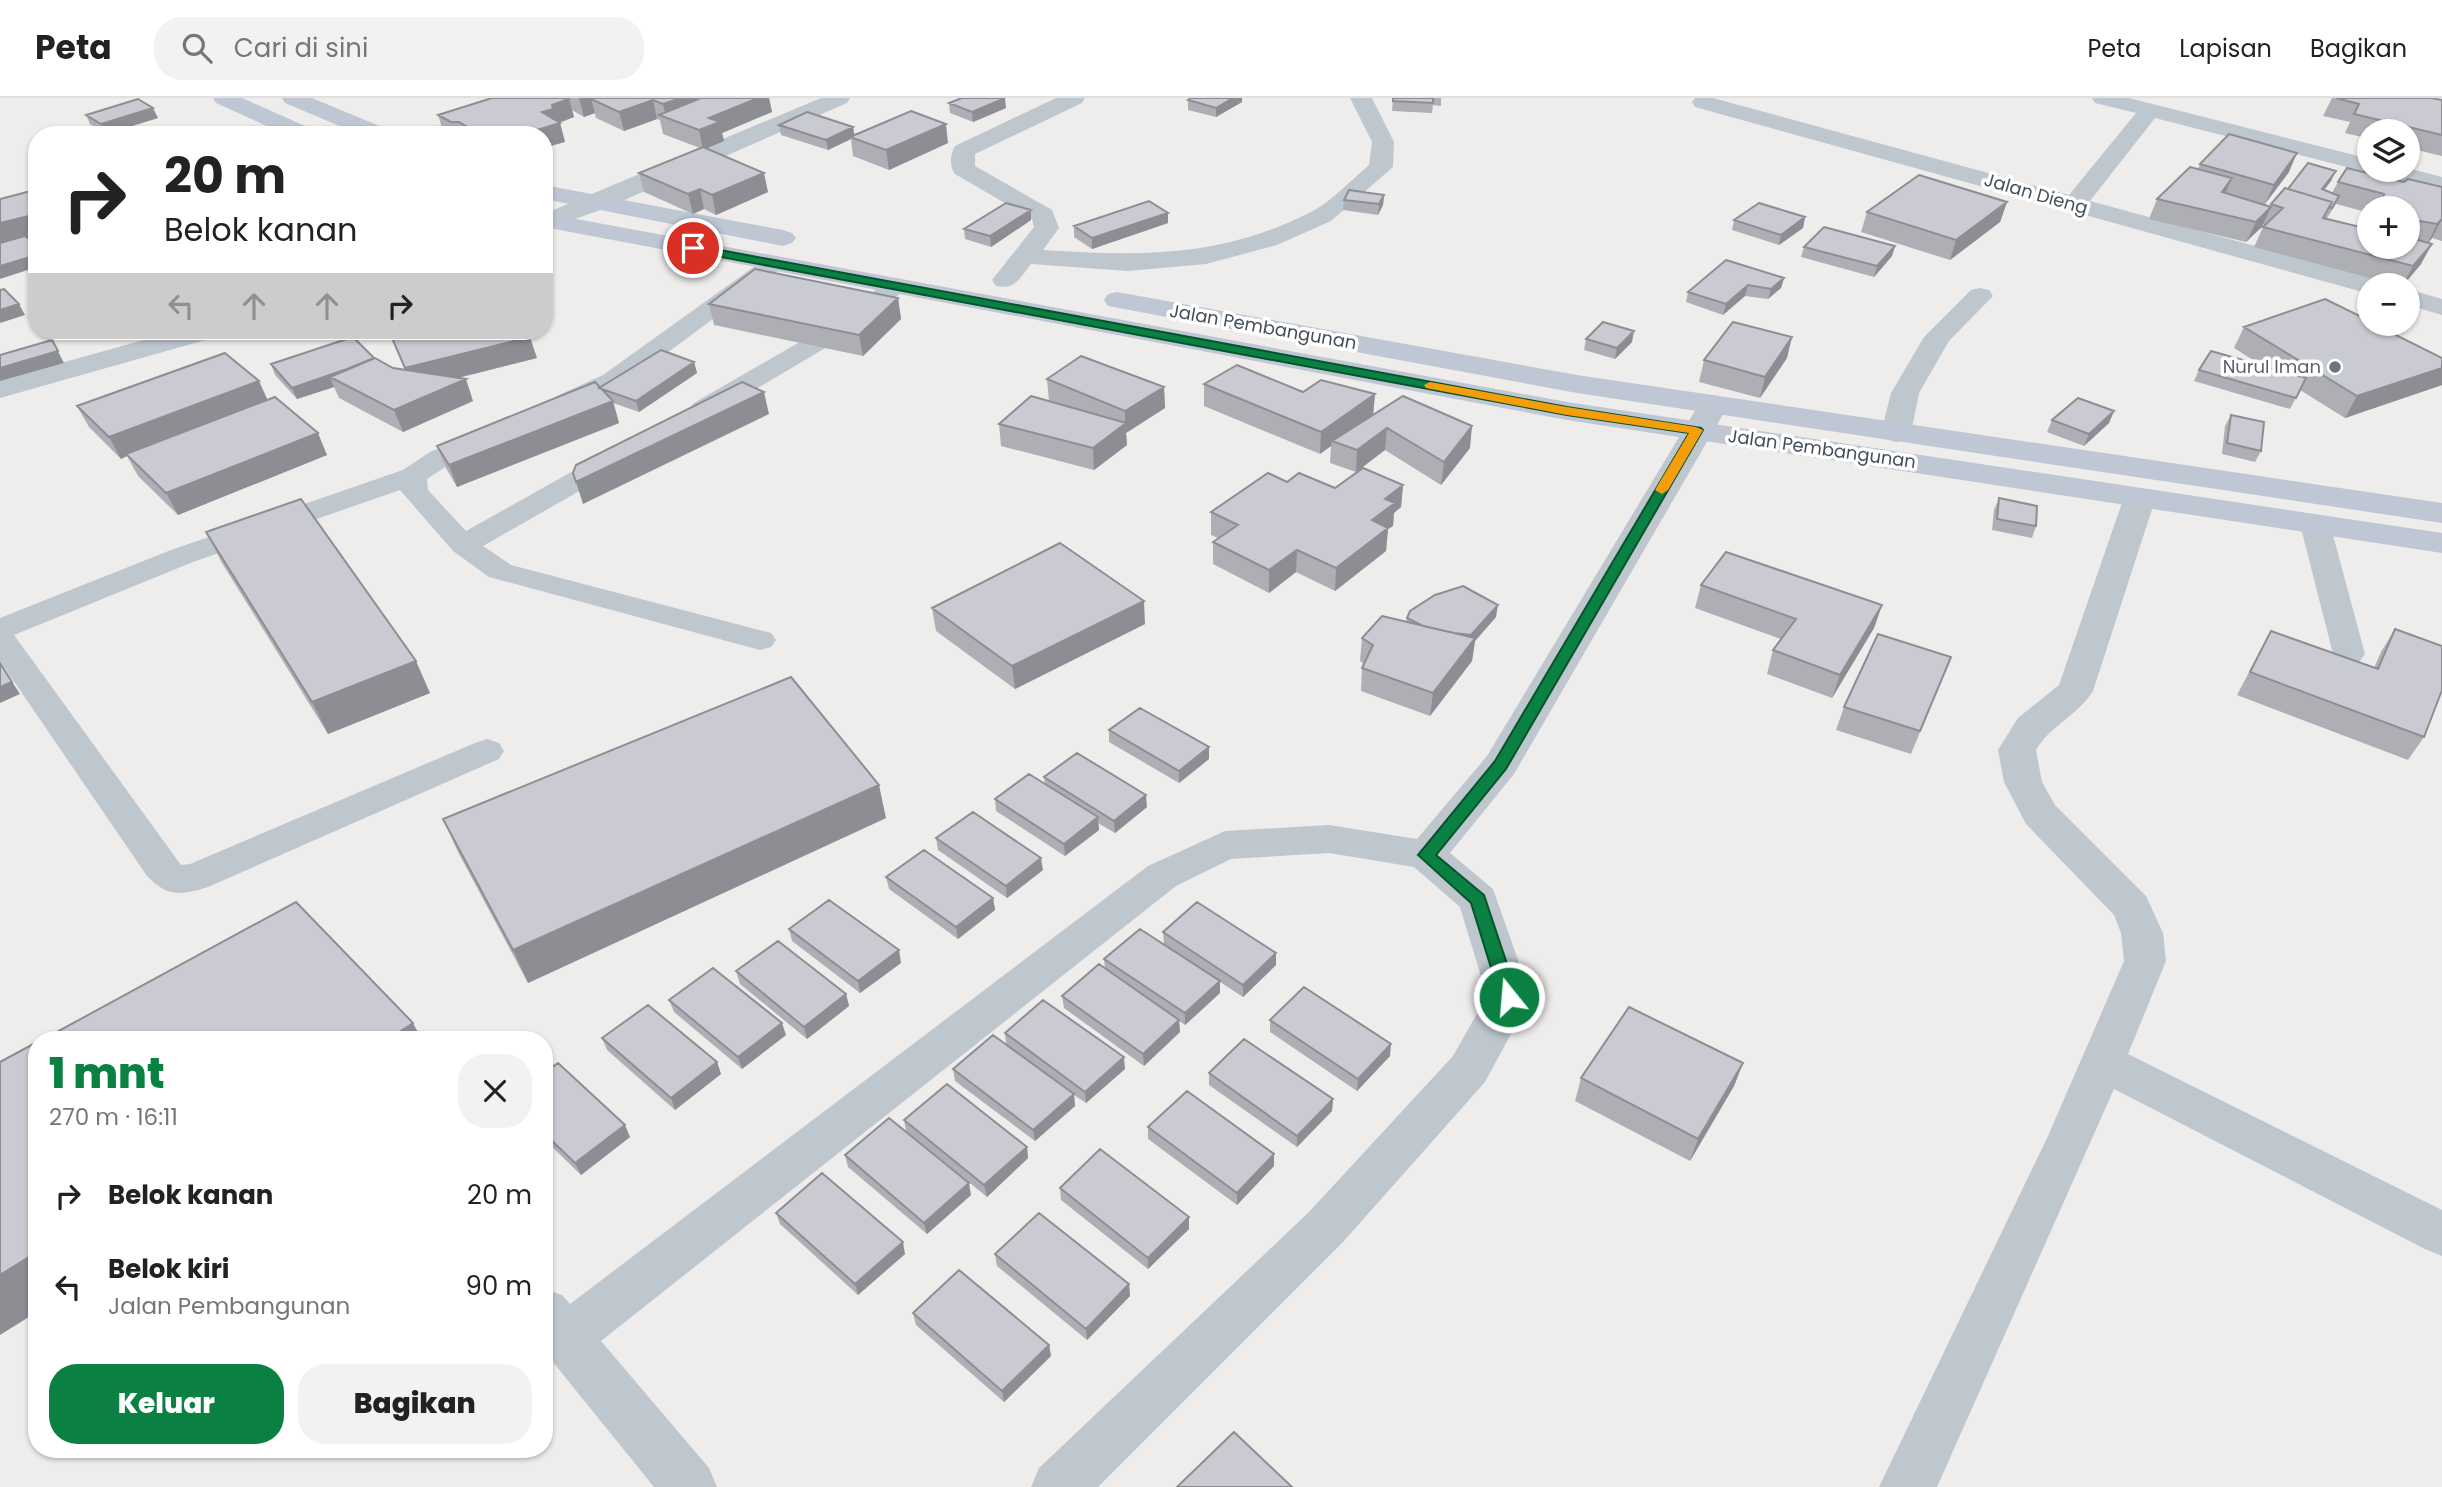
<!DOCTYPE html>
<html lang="id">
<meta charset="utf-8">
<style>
body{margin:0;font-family:Poppins,sans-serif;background:#f2f2f2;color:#222;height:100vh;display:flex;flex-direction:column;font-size:26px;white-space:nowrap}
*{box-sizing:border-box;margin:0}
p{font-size:23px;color:#767676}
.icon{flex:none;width:38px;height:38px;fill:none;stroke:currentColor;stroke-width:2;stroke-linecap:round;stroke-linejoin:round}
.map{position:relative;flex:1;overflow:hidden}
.details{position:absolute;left:28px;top:933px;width:525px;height:427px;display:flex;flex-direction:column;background:#fff;border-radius:28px;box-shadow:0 2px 5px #0004}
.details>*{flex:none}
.hud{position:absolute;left:28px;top:28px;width:525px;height:214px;border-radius:28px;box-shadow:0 2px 5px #0004;background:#fff;color:#222;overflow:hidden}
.buttons{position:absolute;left:2357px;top:21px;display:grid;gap:14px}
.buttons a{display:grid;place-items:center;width:63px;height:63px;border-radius:50%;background:#fff;box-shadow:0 2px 5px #0004;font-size:35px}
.pin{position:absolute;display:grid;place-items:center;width:60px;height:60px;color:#fff;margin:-30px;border:4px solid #fff;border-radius:50%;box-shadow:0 2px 7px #0007}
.me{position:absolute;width:77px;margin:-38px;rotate:343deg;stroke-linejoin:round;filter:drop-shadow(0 0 5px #0008)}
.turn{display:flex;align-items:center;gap:24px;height:147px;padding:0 21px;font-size:32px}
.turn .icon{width:91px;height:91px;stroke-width:2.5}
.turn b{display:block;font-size:49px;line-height:60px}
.lanes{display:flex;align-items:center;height:66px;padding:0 21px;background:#0003;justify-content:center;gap:35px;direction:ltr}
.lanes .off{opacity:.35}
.round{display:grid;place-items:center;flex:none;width:74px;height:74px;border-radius:28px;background:#f2f2f2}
.headline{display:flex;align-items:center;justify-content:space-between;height:119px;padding:0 21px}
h1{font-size:42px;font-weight:800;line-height:52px;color:#0b8043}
.button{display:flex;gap:14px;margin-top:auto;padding:14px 21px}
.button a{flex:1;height:80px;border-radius:28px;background:#0b8043;color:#fff;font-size:28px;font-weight:800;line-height:80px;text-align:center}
.button a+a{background:#f2f2f2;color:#222}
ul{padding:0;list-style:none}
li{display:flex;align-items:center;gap:21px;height:91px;padding:0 21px}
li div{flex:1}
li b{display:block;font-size:26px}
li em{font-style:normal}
header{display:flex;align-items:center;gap:42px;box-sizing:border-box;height:98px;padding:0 35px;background:#fff;border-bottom:2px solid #e0e0e0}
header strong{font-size:33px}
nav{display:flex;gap:38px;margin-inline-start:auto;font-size:24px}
.search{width:490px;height:63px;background:#f2f2f2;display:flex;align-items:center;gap:18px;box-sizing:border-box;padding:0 24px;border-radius:28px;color:#767676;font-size:26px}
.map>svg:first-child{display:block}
</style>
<header>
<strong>Peta</strong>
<div class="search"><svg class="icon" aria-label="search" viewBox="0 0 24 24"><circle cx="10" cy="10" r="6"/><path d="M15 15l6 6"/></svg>Cari di sini</div>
<nav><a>Peta</a><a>Lapisan</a><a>Bagikan</a></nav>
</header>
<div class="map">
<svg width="2442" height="1389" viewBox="0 0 2442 1389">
<rect width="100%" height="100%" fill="#efedec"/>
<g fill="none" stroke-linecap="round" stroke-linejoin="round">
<path fill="#bec6ce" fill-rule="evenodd" d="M774,158L782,160L786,165L782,170L621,289L564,315L555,317L546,315L542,309L546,303L603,277L766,160Z
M895,181L903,183L907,188L903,193L854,233L712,317L703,319L694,317L690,311L694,305L836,223L887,183Z
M484,332L494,334L498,340L494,346L450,366L427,381L428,392L466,433L605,355L615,353L625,355L629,361L625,367L483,448L511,467L771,535L776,542L771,549L760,552L489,479L453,453L400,392L193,464L14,537L181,767L190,766L475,645L487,641L499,645L504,653L499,661L208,789C181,797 168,800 147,778L0,563V520L171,452L403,372L430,354Z
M2315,417L2325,420L2330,426L2365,556L2360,563L2349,566L2338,563L2333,556L2300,426L2305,420Z"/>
<path fill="#bec6ce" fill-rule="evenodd" d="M821,0H850L847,5L606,110L544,132V116Z
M1056,0H1085L1082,5L975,56V68L1052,112L1059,130L1043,152C1140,158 1221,160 1311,114C1332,103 1351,82 1369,67L1372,44L1350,0H1372L1394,44L1393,69L1331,123L1277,147L1206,166L1128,173L1031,166C1020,180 1015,192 996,188L992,182L1034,129L1032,121L955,76C949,68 950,56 955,48Z
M1695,0H1713L2069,97L2136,15L2095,5L2092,0H2129L2370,61V72L2408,70L2442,79V93L2378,77L2375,74L2370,75L2155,20L2090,103L2379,182L2383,187H2370V196L1695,9L1692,4Z
M1980,190L1989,192L1993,198L1949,243L1919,295L1911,335L1907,341L1896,344L1885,341L1881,335L1891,295L1924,239L1971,192Z
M2408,191L2442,201V217L2408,207Z
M176,233H220L216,239L0,300V282Z
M1714,297L1724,300L1729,306L1514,676L1450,755L1493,791L1531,899L1485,984L1343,1144L1098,1389H1031L1039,1370L1309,1114L1453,958L1487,898L1460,809L1414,769L1329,755L1231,761L1176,788L601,1243L709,1370L717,1389H654L544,1253V1191L562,1197L570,1206L1148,768L1225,733L1329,727L1417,741L1487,658L1699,306L1704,300Z
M2140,390L2151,392L2156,399L2093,593C2078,617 2050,628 2036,652L2042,684L2055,707L2146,798L2163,835L2166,863L2128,956L2442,1112V1158L2425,1151L2114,991L1937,1389H1879L2048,1038L2124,863L2121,835L2114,817L2026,726L2004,684L1998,652L2018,620L2059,587L2124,399L2129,392Z"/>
<path fill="#bec7d3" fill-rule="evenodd" d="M213,0H242L314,32L317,37H287L216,5Z
M282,0H312L389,32L392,37H361L285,5Z
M544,87L783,132L792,135L796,140L792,145L783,148L544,101Z
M544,115L1567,304L2442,435V455L1567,322L544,129Z
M1117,194L1577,277L2442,405V425L1577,295L1108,208L1104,202L1108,196Z"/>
</g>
<path fill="#aeafb5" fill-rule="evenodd" d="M492,0H769L772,14L722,35L724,43L706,50L768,94L716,117L704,111L693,116L644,94L639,75L700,50L663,36L660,22L657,21L624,33L596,20L595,15L584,19L572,12L574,19L560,25L565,44L544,37H446L444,36L438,17Z
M1393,0H1441V8L1433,7L1432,15L1392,13Z
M2332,0H2431L2442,2V58L2408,50V33H2370V41L2345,35L2350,24L2323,18Z
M1188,2L1242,4L1216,19L1188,12Z
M949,5L1006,10L973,24L950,15Z
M86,17L158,20L106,36L90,26Z
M779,27L853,29L854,37L948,45L889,72L853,58L851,41L828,52L781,37Z
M2200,66L2289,74L2265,106L2269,108L2271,106L2288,91L2331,83L2324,92L2332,95L2338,84H2404L2442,89V143L2432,140L2428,145L2421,166L2404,187H2396L2254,149L2263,129L2265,127L2263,126L2246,144L2149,121L2157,101L2198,71ZM2336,106L2370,115V110H2408V149L2364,130L2324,120H2327Z
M1384,97L1383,107L1378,117L1343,112L1344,102Z
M2007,104L2000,124L1950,162L1861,134L1867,114Z
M1168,115V125L1092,151L1074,139V128Z
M1805,119L1803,130L1779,147L1732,132L1734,122Z
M1031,122L991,149L965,141L964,131Z
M1895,148L1892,158L1874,179L1801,159L1804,149Z
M1784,180L1781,190L1768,201L1745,198L1723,217L1686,204L1688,194Z
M898,200L901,221L863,258L714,227L709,206Z
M2244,229L2442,260V287L2345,320L2300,292L2290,311L2194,283L2199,272L2261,267L2234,250Z
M389,233L537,260L458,280L473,303L403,334L339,300L334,289L297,301L275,277L271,266L374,260L393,270L405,272Z
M1586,241L1632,244L1615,261L1584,252Z
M1787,260L1760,300L1699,284L1704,262Z
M694,264L697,275L639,314L613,305L619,325L457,389L446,370L437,348L600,290Z
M1047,281L1164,289L1165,310L1126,335L1127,347L1094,372L1001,348L999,326L1049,303Z
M1204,286L1303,294L1375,296L1373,317L1470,350L1441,387L1385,352L1356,374L1330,365L1331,348L1320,356L1204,308Z
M267,302L327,357L178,417L138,378L127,358L121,361L89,329L77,308Z
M2114,313L2109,325L2084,348L2047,334L2052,322Z
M2231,317L2261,353L2255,364L2222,356L2225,328Z
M1287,384L1335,390L1403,387L1401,409L1394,415L1393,428L1388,431L1386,453L1335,493L1296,474L1269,495L1213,466V444L1218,440L1211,437V414Z
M1999,400L2036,428L2032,440L1992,432L1994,412Z
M206,434L430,595L328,636L222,465Z
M1701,487L1882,507L1874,530L1832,600L1767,576L1773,552L1781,541L1695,510Z
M932,510L1145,526L1015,591L936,533Z
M1496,519L1475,543L1472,563L1430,618L1361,593L1362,570L1364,566L1360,563L1362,540L1406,523L1407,520Z
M2395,531L2424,639L2408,662L2237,597L2271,533L2374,570L2381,554Z
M1951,559L1911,656L1836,632L1844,609Z
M1109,632L1209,661L1179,685L1109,644Z
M1044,679L1147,709L1115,735L1098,725L1099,732L1065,758L996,713L995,701L1045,686Z
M886,720L528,885L458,754L443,721Z
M936,740L1043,772L1007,800L938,752Z
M886,779L993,800L995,812L958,841L889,791Z
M789,831L901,865L860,895L792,843Z
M1163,834L1276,867L1243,899L1220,884V895L1185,927L1179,923L1180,934L1144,968L1064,910L1062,898L1105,870L1104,861L1164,846Z
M736,873L846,896L849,908L807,941L740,886Z
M669,902L786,937L742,971L674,914Z
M1270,922L1390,958L1357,993L1270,934Z
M1005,935L1125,971L1086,1005L1074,997L1075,1008L1035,1043L955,983L953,971L1006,946Z
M602,940L717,964L721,976L675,1012L607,952Z
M1743,965L1734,988L1690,1063L1575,1003L1581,980Z
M544,975L630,1039L581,1077L544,1041Z
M1209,975L1333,1001L1332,1013L1297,1049L1209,987Z
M904,1022L1027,1049L1028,1060L987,1099L906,1033Z
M1148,1029L1274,1068L1237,1107L1148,1041Z
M845,1057L971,1097L927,1136L848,1069Z
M1060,1090L1189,1119V1131L1148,1171L1061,1102Z
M776,1115L905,1156L858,1197L780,1126Z
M995,1156L1129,1186L1130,1198L1087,1242L997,1168Z
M913,1215L1049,1247L1051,1258L1004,1304L916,1227Z"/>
<path fill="#8d8e93" d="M579,0H637L591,1L595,15L584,19Z
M681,0H718L666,20L663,6Z
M758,0H769L772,14L722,35L724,43L703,52L699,32L709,20Z
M1005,0L1006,10L973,24L972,14Z
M1233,0H1242V4L1216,19V10Z
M569,1L574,19L557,25H560L565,44L544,50V37H521L542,14L552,7Z
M653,2L657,21L624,33L619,14Z
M153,10L158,20L106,36L101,26Z
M946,26L948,45L889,72L886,52Z
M853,29L855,39H850L851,41L828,52L826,42Z
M2297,55L2289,74L2265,106L2274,87Z
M2336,73L2331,83L2317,101L2322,91Z
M764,75L768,94L716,117L712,97Z
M2232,80L2223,100L2222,94Z
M700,91L704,111L693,116L688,96Z
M1384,97L1383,107L1378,117L1379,106Z
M2007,104L2000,124L1950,162L1956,142Z
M2271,109L2262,129L2246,144L2256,124Z
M1031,112V122L991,149L990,138Z
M1168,115V125L1092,151V140Z
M37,116V138L0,148V125Z
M1805,119L1803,130L1779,147L1781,137Z
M2442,121L2432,140L2427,147L2437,126Z
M2415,128L2408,141V135Z
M2432,146L2421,166L2403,187L2413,168Z
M1895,148L1892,158L1874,179L1877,168Z
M37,157V169L0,181V168Z
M1784,180L1781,190L1768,201L1771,191Z
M1748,187L1745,198L1723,217L1726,206Z
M898,200L901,221L863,258L859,237Z
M19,206L25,217L0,225V212Z
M302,233H320L304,238Z
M1634,233L1632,244L1615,261L1617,250Z
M530,239L537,260L413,291L405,270Z
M1792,239L1787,260L1760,300L1765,279Z
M52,242L64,265L0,283V270Z
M376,262L330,279L334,289L297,301L292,290Z
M694,264L697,275L639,314L636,303Z
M2442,270V287L2345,320L2357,298Z
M466,281L473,303L403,334L394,312Z
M259,283L269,305L126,356L127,358L121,361L109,339Z
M1164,289L1165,310L1126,335L1127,347L1094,372L1093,350L1125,325V313Z
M764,294L769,316L583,406L576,384Z
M1375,296L1373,317L1332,343L1331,348L1320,356L1321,334Z
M613,303L619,325L457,389L449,367Z
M2114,313L2109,325L2084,348L2089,336Z
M1472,328L1470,350L1441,387L1444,364Z
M1387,330L1385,352L1356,374L1357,352Z
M318,335L327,357L178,417L166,395Z
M1403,387L1401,409L1394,415L1393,428L1388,431L1386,453L1335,493L1336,470L1372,422L1385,401Z
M1297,452L1296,474L1269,495V472Z
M1144,503L1145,526L1015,591L1012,568Z
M1498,507L1496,519L1475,543L1472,563L1430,618L1433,595L1469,548L1471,537Z
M1882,507L1874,530L1832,600L1840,577Z
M416,563L430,595L328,636L312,604Z
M0,565L20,596L0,605Z
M1209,649V661L1179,685V673Z
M879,687L886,720L528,885L513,852Z
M1146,697L1147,709L1115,735L1114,723Z
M1098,719L1099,732L1065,758L1064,746Z
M1041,760L1043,772L1007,800L1006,788Z
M993,800L995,812L958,841L956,829Z
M899,852L901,865L860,895L858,883Z
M1276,855V867L1243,899V887Z
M1220,883V895L1185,927V915Z
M846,896L849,908L807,941L804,929Z
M1179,922L1180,934L1144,968L1143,956Z
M413,925L422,942H387Z
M782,925L786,937L742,971L738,959Z
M1391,946L1390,958L1357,993L1358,981Z
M1124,959L1125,971L1086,1005L1085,994Z
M717,964L721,976L675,1012L671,1000Z
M1743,965L1734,988L1690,1063L1698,1041Z
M1074,996L1075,1008L1035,1043L1033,1032Z
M1333,1001L1332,1013L1297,1049V1038Z
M625,1027L630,1039L581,1077L575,1065Z
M1027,1049L1028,1060L987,1099L984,1087Z
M1274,1056V1068L1237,1107V1095Z
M969,1085L971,1097L927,1136L924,1125Z
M1189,1119V1131L1148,1171V1160Z
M903,1144L905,1156L858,1197L855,1186Z
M37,1154V1214L0,1237V1177Z
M1129,1186L1130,1198L1087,1242L1086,1231Z
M1049,1247L1051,1258L1004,1304L1002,1293Z"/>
<path fill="#cacbd2" stroke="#8d8e93" stroke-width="2" d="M492,0H568L569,1L552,7L553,11L542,14L560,25L521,37H481L459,24H451L438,17Z
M594,0H681L663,6L653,2L619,14L591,1Z
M701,0H758L709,20L720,24L699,32L659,17Z
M962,0H1005L972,14L949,5Z
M1191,0H1233L1216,10L1188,2Z
M1393,0H1433V5L1393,3Z
M2336,0H2431L2442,2V37L2354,16L2359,6Z
M138,1L153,10L101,26L86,17Z
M911,13L946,26L886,52L850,39Z
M807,14L853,29L826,42L779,27Z
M2229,36L2297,55L2274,87L2200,66Z
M703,49L764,75L712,97L700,91L688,96L639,75Z
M2308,65L2336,73L2322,91L2339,98L2332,110L2329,109L2332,104L2288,91Z
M2190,69L2232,80L2222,94L2271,109L2256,124L2157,101Z
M2347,70L2404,84L2408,81L2442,89V121L2437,126L2408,121V110H2378L2384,96L2338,84Z
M1919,77L2007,104L1956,142L1867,114Z
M2285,90L2332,104L2323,120L2364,130L2370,125V149H2408V139L2432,146L2413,168L2263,129L2283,110L2271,106Z
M35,92L37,96V116L0,125V101Z
M1349,92L1384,97L1379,106L1344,102Z
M1149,103L1168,115L1092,140L1074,128Z
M1006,105L1031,112L990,138L964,131Z
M1759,105L1805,119L1781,137L1734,122Z
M2408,126L2415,128L2408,135Z
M1824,129L1895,148L1877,168L1804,149Z
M25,138L37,147V157L0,168V145Z
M1726,162L1784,180L1771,191L1748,187L1726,206L1688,194Z
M755,171L898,200L859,237L709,206Z
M4,191L19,206L0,212V192Z
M2325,201L2370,223V226H2374L2442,260V270L2357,298L2244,229Z
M1603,224L1634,233L1617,250L1586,241Z
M1733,224L1792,239L1765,279L1704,262Z
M389,233H527L530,239L405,270Z
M353,239L374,260L347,271L292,290L271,266Z
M52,242L58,253L0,270V257Z
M661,252L694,264L636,303L599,290Z
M2211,253L2306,280L2296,300L2199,272Z
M225,255L259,283L109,339L77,308Z
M1081,258L1164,289L1125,313L1047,281Z
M375,260L393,270L466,281L394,312L330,279Z
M1237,267L1303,294L1321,282L1375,296L1321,334L1204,286Z
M595,284L613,303L449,367L437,348Z
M742,284L764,294L576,384L573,375L576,367Z
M1031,298L1126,325L1093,350L999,326Z
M1403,298L1472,328L1444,364L1387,330L1357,352L1332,343Z
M275,299L318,335L166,395L126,356Z
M2078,300L2114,313L2089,336L2052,322Z
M2231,317L2264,324L2261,353L2227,345Z
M1363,370L1403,387L1385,401L1395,405L1372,422L1388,430L1336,470L1297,452L1269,472L1213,444L1238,427L1211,414L1268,375L1287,384L1299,375L1335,390Z
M1999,400L2037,408L2036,428L1997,421Z
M301,401L416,563L312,604L206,434Z
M1060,445L1144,503L1012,568L932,510Z
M1726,454L1882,507L1840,577L1773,552L1796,521L1701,487Z
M1463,488L1498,507L1471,537L1454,535L1423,528L1407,520L1410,513L1435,497Z
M1382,518L1475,540L1433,595L1362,570L1373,547L1362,540Z
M2395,531L2442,548V592L2424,639L2250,574L2271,533L2378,571Z
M1878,536L1951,559L1920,633L1844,609Z
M0,565L12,584L0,589Z
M791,579L879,687L513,852L443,721Z
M1140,610L1209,649L1179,673L1109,632Z
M1077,655L1146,697L1114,723L1044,679Z
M1029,676L1098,719L1064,746L995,701Z
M973,714L1041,760L1006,788L936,740Z
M924,752L993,800L956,829L886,779Z
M829,802L899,852L858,883L789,831Z
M296,804L413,925L387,942H42Z
M1197,804L1276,855L1243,887L1163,834Z
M1140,831L1220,883L1185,915L1104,861Z
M778,843L846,896L804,929L736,873Z
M1099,866L1179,922L1143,956L1062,898Z
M713,870L782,925L738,959L669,902Z
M1304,889L1391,946L1358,981L1270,922Z
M1043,902L1124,959L1085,994L1005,935Z
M648,907L717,964L671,1000L602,940Z
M1629,909L1743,965L1698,1041L1581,980Z
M993,937L1074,996L1033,1032L953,971Z
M1244,941L1333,1001L1297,1038L1209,975Z
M37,944V1154L0,1177V964Z
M558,965L625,1027L575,1065L544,1035V975Z
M947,986L1027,1049L984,1087L904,1022Z
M1187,993L1274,1056L1237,1095L1148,1029Z
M889,1020L969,1085L924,1125L845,1057Z
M1100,1051L1189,1119L1148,1160L1060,1090Z
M822,1075L903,1144L855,1186L776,1115Z
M1039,1115L1129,1186L1086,1231L995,1156Z
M959,1172L1049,1247L1002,1293L913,1215Z
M1234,1334L1292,1389H1177Z"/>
<path fill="#0b8043" stroke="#07532c" stroke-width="2" d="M693,147L1567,309L1701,330L1703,332L1506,671L1436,757L1484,797L1518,899L1515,904H1502L1500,899L1471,805L1418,757L1495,663L1689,335L1567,317L689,153L687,150Z"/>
<path fill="#f59e0b" d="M1430,284L1567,309L1696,329L1703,332L1668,392L1662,396L1655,392L1689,335L1567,317L1426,290L1424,287Z"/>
<circle fill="#6b7280" stroke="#fff" stroke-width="2.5" cx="2335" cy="269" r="7"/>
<g text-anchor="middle" stroke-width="7" stroke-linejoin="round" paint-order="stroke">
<g font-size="18" fill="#464f59" stroke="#fff">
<text transform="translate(2036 96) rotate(16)" y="6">Jalan Dieng</text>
<text transform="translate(1263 229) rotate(10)" y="6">Jalan Pembangunan</text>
<text transform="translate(1822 351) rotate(8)" y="6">Jalan Pembangunan</text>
</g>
<g font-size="18" fill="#5b616d" stroke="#fff" text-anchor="end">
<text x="2321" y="275">Nurul Iman</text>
</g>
</g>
</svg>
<div class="buttons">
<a><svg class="icon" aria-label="layers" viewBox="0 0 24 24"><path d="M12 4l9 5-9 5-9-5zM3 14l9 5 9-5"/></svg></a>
<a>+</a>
<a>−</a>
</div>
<div class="pin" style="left:693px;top:150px;background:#d93025"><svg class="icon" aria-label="arrive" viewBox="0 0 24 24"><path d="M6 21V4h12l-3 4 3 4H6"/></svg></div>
<svg class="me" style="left:1509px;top:899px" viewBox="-20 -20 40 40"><circle r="17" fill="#0b8043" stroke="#fff" stroke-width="3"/><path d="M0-11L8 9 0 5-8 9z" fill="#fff"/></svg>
<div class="hud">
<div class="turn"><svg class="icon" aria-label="right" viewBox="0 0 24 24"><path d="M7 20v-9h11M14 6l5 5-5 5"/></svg><div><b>20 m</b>Belok kanan</div></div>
<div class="lanes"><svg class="icon off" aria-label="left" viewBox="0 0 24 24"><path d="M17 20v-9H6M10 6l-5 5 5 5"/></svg><svg class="icon off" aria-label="ahead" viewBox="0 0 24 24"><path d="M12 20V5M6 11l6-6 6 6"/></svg><svg class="icon off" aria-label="ahead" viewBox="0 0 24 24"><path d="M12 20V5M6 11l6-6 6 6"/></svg><svg class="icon" aria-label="right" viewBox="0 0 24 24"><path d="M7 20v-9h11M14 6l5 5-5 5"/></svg></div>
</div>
<section class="details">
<div class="headline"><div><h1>1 mnt</h1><p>270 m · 16:11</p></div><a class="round"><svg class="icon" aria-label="close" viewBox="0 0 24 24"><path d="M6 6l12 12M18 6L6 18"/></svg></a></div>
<ul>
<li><svg class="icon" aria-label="right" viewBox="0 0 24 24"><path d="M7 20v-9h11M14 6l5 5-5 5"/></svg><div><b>Belok kanan</b></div><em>20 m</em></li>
<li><svg class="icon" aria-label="left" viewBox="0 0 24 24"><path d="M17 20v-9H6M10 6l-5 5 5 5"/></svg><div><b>Belok kiri</b><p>Jalan Pembangunan</p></div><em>90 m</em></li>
</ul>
<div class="button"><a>Keluar</a><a>Bagikan</a></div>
</section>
</div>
